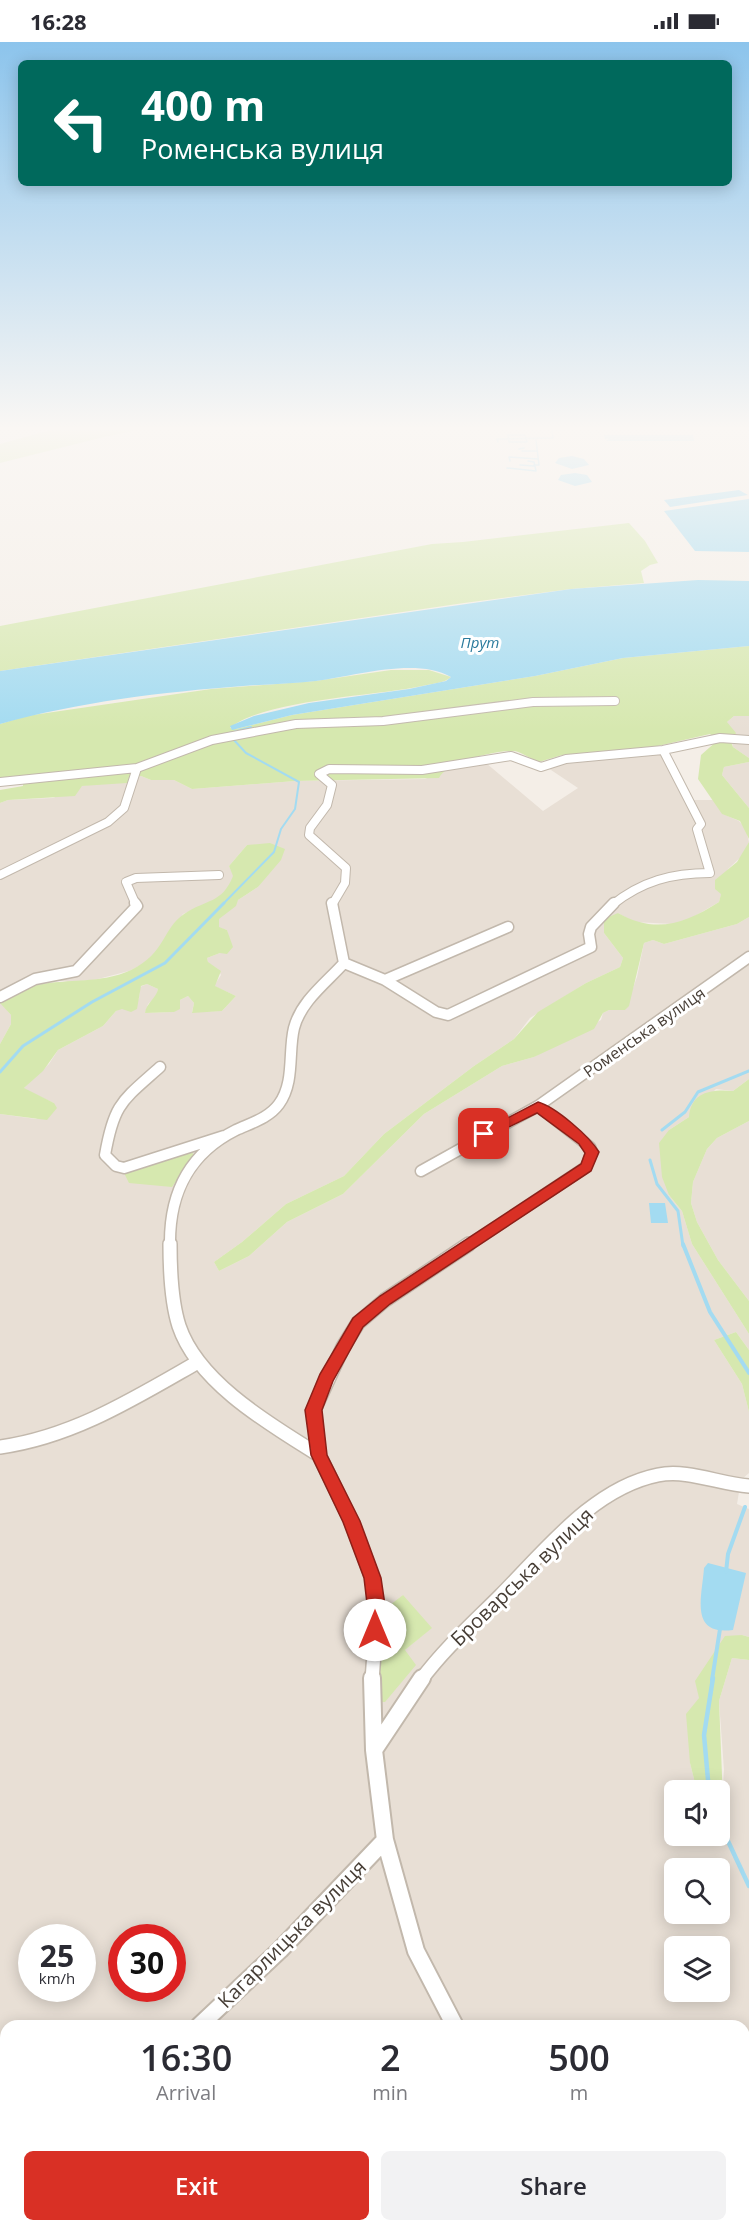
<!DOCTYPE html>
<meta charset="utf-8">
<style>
body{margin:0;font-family:"Open Sans",sans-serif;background:#f2f2f3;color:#2b2b33;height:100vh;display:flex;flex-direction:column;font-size:22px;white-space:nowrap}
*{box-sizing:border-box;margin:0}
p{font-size:20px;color:#7c7c81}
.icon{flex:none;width:33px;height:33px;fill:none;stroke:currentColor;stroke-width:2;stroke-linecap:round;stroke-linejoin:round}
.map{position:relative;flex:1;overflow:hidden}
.panel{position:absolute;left:0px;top:1978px;width:750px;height:212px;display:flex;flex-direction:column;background:#fff;border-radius:18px 18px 0 0;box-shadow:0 3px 15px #0003}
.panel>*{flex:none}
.hud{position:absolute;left:18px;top:18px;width:714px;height:126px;border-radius:9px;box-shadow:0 3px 15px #0003;background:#00695c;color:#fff;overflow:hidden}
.controls{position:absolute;left:664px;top:1738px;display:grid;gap:12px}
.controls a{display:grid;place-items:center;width:66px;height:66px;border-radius:9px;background:#fff;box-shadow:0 3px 15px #0003;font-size:30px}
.speed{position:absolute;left:18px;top:1882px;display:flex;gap:12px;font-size:30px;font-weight:700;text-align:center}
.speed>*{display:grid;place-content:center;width:78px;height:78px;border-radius:50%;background:#fff;box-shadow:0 3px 15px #0003;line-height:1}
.speed small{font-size:15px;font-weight:400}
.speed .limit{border:9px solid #d22;background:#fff;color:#111}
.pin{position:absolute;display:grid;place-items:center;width:51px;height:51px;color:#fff;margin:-26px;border-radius:12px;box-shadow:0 3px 9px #0006}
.me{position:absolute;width:66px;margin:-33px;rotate:0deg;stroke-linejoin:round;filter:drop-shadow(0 0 4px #0008)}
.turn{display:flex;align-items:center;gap:21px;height:126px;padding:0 24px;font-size:27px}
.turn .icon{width:78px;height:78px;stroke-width:2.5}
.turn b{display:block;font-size:42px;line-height:51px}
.eta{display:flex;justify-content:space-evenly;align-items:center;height:102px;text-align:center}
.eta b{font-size:36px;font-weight:600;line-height:42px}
.primary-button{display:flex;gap:12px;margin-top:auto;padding:12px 24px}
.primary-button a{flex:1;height:69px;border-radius:9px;background:#d93025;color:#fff;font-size:24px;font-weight:600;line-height:69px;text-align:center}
.primary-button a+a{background:#f2f2f3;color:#2b2b33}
.status{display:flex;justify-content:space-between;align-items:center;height:42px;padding:0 30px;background:#fff;direction:ltr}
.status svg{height:16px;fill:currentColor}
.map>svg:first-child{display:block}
</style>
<div class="status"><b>16:28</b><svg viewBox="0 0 49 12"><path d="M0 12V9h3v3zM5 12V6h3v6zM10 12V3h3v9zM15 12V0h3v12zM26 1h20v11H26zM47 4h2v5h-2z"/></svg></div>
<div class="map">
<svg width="749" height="2189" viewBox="0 0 749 2189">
<rect width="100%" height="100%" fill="#f4eee7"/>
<path fill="#e8dfd5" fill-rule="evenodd" d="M734,674H749V716L733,705L727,680Z
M662,710L687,758H714L723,772L739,779L746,787L749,800L743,813L728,827L719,860L688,878L673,882L634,880L618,871L604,891L623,916L620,925L586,941L530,976L514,997L474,1024L384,1092L344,1134L286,1162L242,1200L214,1220L219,1229L249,1214L287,1180L343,1152L424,1072L502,1024L534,1015L601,978L603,971L609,968H625L637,935L644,901L653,898L664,902L737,882L749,875V1037L733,1049L716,1047L689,1075L669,1088V1153L682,1169L692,1202L749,1292V1308L736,1290L714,1298L742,1342L749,1370V1431L741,1438L737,1462L749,1467V1595L742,1593L699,1656L690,1721L697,1749H675V1794H720L724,1728L719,1659L732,1616L749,1618V2189H401L398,2184H744V1984H6V2184H297L292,2189H0V1072L36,1077L54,1061L23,1047L49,1022L58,1008L103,984L116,969L139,957L140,945L147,942L158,947L156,955L148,962L145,971L174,970L180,958L188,954L194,961L192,970L222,969L236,954L214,944L221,933L218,927L208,921L207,916L220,911L229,896L227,888L219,886V876L238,858L258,845L263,838L247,803L229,824L234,834L229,845L218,857L183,872L157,910L147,920L129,929L94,938L69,940L56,938L35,942L1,961L11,973V982L0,1002V761L8,758L53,756L82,744L141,734L151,738H174L192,747L295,739L425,737L447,727L486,721L543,769L578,746L548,726L569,718ZM402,1553L431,1586L405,1608ZM675,1827H720V1872H675ZM32,1896H82V1947H32ZM122,1896H172V1947H122ZM675,1905H720V1950H675Z
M749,720V766L722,733L724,725Z
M749,1079V1259L718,1218L697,1180L691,1161L693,1140L707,1107L717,1096Z"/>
<path fill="#d6e8af" d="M99,383H163L104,395L0,421V402L47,389Z
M629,481L645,499L658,521L650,523L641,529L644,541L571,547L464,561L0,629V584L432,502L463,500Z
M749,604V674H734L727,680L736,691L731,700L733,705L749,716V720L724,725L722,733L749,766V797L740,779L722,772L698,737L701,713L718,698L710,692L649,706L562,713L539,720C531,717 520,709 513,709C496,708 446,720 439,736L295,739L192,747L174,738H151L141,734L133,735L127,741L82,744L75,754L8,758L0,761V748L23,744V739L0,738V682L26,674L211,647L315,639L391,628H429L451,635C445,641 431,642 422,644C376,654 262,658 230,686L236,687L292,673L535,634L623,616Z
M749,800V875L737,882L664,902L653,898L644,901L629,964L625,968H609L603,971L594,987L534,1015L502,1024L424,1072L343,1152L287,1180L249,1214L219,1229L214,1220L242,1200L286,1162L344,1134L384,1092L474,1024L514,997L538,970L586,941L620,925L623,916L604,891V877L618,871C655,892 685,882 719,860L721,852L715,847V838L737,820Z
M270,801L285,807L281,818L258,845L238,858L236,864L219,877V885L227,888L233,905L227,912L220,911L207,916L208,920L221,929L215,944L236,954L222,969L192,971L194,961L188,954L180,958V967L174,970L145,971C146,961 156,957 158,947L147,942L141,944L137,967L131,970L122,967L116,969L103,984L58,1008L43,1029L24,1046L54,1061L57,1066L47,1078L0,1072V1002L11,982V973L0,961C37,928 89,948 131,928C166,911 162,887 184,872C206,857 222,862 233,834L229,824L247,803Z
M749,1037V1079L717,1096L707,1107L693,1140L691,1161L697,1180L718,1218L749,1259V1292L692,1202L682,1169L669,1153L662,1135L659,1101L669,1088L689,1075C691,1050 711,1047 733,1049Z
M191,1109L194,1113L172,1145L129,1141L123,1129Z
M736,1290L749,1308V1370L742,1342L714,1298Z
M403,1553L432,1586L405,1608L416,1623L385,1660H381L377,1650L386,1566Z
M742,1593L749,1595V1618L732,1616L719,1659L723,1758H720V1749H697L690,1721L686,1672L699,1656L695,1639L725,1594Z
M297,2184H398L401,2189H292Z"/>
<path fill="#a3dbf1" d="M604,393H693L694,399H606L609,397H605Z
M572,414L584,417L589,423L572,427L555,421L559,416Z
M575,431L587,433L592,440L575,444L558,438L561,433Z
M739,448L748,453L670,465L664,458Z
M749,457V510L695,509L664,469Z
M698,538L749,539V604L623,616L535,634L292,673L232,688L230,684L254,674L309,661L409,647L446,639L451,635C416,615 355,634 316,639C292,642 268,642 243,644C163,650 78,660 0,682V629L571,547Z
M649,1161H665L668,1181H651Z
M708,1521L746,1531L733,1588C689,1594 702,1555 704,1526Z"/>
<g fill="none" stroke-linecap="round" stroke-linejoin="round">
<path stroke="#a3dbf1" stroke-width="1.5" d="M508,393H525L527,400H509Z
M498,400L497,397L553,396L552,388H563
M519,407L524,406
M522,409H537
M510,419L509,415L538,417
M520,423L534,424
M534,423H539L536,398
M507,426L536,429L534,420L528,419"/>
<path stroke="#a3dbf1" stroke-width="2" d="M230,691L251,685
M222,863L274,810L281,787L295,767L299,740L246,711L233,697"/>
<path stroke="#a3dbf1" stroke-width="3" d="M0,1030L23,1004L92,960L165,921L224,861
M662,1088L685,1070L698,1050L749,1029
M650,1118L657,1142L678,1169L683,1204"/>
<path stroke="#a3dbf1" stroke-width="4" d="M683,1202L710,1270L749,1331
M726,1530L728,1512L745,1465
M712,1638L720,1587"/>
<path stroke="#a3dbf1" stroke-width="4.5" d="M709,1749L704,1693L713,1636
M720,1782L749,1844"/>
<g stroke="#c2b8ac" stroke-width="10">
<path id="minor-far3" d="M0,740L137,726L212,698L296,682L383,679L533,660L615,659
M0,833L108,780L124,766L137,726
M136,863L126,840L136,836L219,833
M332,863L345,841L346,826L309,793L310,786L327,763L332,743L319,732L329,727L422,728L511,714L541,725L566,717L663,708L720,696L749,698
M612,863C642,839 672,831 710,831L697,787L701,782L663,708"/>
</g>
<g stroke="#c2b8ac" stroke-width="13">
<path id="minor-far2" d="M344,921L385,938L508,885
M385,938L436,970L448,973L591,905L589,892L591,885L614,861
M0,955L35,937L76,929L137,864L135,861
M160,1025C122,1059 114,1061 105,1113L116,1124L124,1126L224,1094
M421,1129L538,1064L749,915
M170,1204C169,1152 188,1112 236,1088C251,1081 269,1076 279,1062C295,1040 288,1010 294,986C301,959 326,941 344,921L332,861
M467,1204L586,1125L592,1110L590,1105L538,1064"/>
</g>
<g stroke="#c2b8ac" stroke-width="16">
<path id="minor-far1" d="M170,1202C170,1229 171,1259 179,1284C198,1341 271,1383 319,1413
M0,1405C73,1395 135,1356 198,1320
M372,1638L377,1571L372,1536L351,1479L319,1413L314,1368L343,1305L358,1281L385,1258L469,1202
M421,1638C444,1607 473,1581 500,1554C545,1509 593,1446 658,1433C688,1427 719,1442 749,1444"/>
</g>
<g stroke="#c2b8ac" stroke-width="20">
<path id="minor" d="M372,1636L374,1708L385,1798L416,1909L455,1984
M374,1708L422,1636
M199,1984L280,1908L385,1798
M744,2062L749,2058
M596,2184L601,2189
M3,2189L8,2184
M316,2189L322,2184
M646,2189L649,2184"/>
</g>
<use href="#minor-far3" stroke="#fff" stroke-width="8"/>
<use href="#minor-far2" stroke="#fff" stroke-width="10"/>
<use href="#minor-far1" stroke="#fff" stroke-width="13"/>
<use href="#minor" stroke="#fff" stroke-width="16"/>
</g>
<linearGradient id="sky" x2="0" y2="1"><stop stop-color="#8cc4ec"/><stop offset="0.56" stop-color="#faf7f4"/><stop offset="1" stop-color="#faf7f4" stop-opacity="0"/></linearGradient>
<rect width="749" height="690" fill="url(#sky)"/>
<path fill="#d93025" stroke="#8d1f18" stroke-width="1.5" d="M538,1060C556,1065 590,1095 599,1110L591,1129L390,1262L363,1285L333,1339L322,1368L327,1413L360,1479L381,1536L386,1570L381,1594L375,1596L369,1594L366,1588L368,1570L364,1536L343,1480L311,1413L305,1368L320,1332L353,1276L380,1254L581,1122L585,1111L579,1102L537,1071L489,1095H479L477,1092Z"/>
<g text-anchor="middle" stroke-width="6" stroke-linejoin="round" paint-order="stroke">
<g font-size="15" font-style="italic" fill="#2a7a9c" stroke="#fff">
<text x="480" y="606">Прут</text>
</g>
<g font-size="16" fill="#473e36" stroke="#fff">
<text transform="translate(644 990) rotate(-35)" y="6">Роменська вулиця</text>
</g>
<g font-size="20" fill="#473e36" stroke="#fff">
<text transform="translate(522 1535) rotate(-44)" y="7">Броварська вулиця</text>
<text transform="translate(292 1892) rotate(-45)" y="7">Кагарлицька вулиця</text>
</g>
</g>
</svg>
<div class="controls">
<a><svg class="icon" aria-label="sound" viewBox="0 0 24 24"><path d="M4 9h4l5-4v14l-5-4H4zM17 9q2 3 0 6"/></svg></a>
<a><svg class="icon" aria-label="search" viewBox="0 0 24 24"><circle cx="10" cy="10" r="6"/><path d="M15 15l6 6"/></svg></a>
<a><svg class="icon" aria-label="layers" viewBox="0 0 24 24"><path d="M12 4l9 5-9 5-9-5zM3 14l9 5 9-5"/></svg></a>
</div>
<div class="speed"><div>25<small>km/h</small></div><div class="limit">30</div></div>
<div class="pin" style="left:484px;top:1092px;background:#d93025"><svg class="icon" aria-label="arrive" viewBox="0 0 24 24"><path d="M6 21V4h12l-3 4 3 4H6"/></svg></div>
<svg class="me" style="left:375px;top:1588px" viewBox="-20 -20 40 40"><circle r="19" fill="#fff"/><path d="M0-13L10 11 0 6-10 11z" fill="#d93025"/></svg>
<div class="hud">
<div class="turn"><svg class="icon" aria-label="left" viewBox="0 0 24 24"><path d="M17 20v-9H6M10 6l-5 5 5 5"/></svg><div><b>400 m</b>Роменська вулиця</div></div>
</div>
<section class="panel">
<div class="eta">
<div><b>16:30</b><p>Arrival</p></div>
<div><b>2</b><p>min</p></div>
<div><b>500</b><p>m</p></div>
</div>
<div class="primary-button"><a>Exit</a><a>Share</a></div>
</section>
</div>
